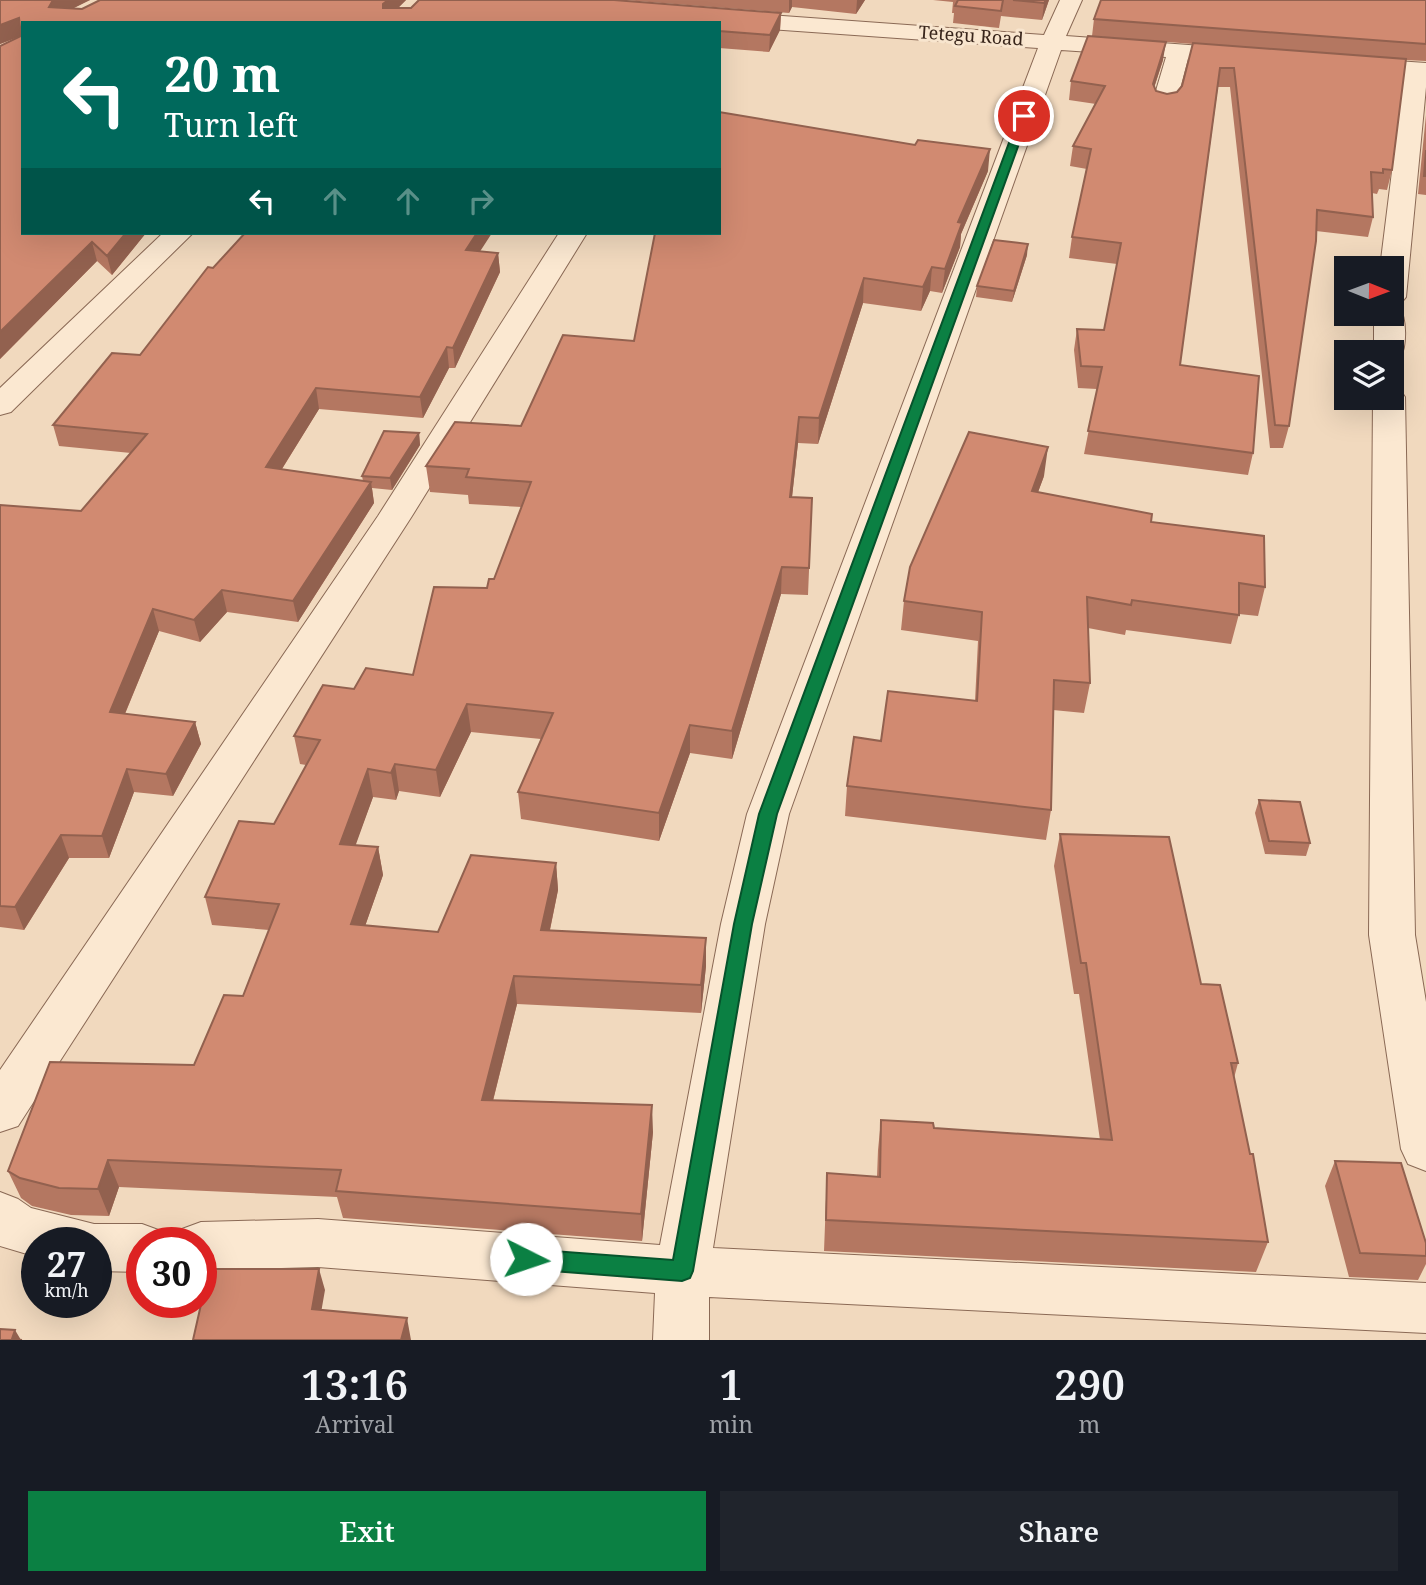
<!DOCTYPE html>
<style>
body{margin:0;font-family:"Noto Serif",serif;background:#20242c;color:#f1f3f6;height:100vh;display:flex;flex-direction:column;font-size:26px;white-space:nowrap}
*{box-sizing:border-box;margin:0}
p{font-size:23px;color:#9ea1a6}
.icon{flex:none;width:38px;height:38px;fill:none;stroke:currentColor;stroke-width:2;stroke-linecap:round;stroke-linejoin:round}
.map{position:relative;height:1340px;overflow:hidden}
.panel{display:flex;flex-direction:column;background:#171b24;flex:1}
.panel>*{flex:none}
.guide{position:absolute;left:21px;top:21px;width:700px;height:214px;border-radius:0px;box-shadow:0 7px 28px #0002;background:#00695c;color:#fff;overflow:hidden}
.needle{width:46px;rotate:91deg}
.controls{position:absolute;left:1334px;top:256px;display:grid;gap:14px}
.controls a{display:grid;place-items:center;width:70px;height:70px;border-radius:0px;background:#171b24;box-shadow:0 7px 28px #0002;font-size:35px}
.speed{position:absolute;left:21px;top:1227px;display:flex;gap:14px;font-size:35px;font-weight:700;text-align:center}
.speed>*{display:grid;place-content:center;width:91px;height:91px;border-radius:50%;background:#171b24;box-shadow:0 7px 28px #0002;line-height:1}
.speed small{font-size:18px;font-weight:400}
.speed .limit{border:10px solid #d22;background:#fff;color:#111}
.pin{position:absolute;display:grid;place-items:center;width:60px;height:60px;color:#fff;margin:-30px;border:4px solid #fff;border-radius:50%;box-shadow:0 2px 7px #0007}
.me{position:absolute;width:77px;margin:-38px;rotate:94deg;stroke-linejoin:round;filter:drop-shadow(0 0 5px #0008)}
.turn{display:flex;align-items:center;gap:24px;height:147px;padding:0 28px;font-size:32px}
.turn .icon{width:91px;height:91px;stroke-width:2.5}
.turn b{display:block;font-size:49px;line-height:60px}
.lanes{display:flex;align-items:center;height:66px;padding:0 28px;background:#0003;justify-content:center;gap:35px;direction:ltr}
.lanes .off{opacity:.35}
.eta{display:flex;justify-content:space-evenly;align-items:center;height:119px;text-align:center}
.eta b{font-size:42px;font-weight:600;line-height:49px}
.action{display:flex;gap:14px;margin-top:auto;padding:14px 28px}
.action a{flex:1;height:80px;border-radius:0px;background:#0b8043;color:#fff;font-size:28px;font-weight:600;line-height:80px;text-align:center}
.action a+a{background:#20242c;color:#f1f3f6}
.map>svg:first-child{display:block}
</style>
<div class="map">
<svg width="1426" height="1340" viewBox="0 0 1426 1340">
<rect width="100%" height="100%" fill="#f1d9be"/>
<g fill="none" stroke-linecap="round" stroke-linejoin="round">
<g stroke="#8a6955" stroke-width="2">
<path id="minor" d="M1060,0H1082L1066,36L1243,49L1251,51L1255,56L1251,61L1243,63L1188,59L1176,104L1173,109L1164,111L1155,109L1152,104L1166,57L1061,50L789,814L765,924L713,1248L1426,1283V1333L709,1297V1340H653L655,1293L318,1267L201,1270V1242H176L182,1229L201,1222L318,1219L660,1245L721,924L747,814L1038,48L727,26L719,24L716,19L719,14L727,12L1044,35Z
M1352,58L1426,63V87L1406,297L1401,303L1393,305L1399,307C1407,318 1407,347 1400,358L1391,361V352H1374V313H1391V268H1380L1404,75L1344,70L1340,65L1344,60Z
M163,233H193L11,412L0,415V388Z
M559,233H587L412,516L18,1126L0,1132V1070L378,516Z
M1391,388L1400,390L1405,397L1415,935L1426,1002V1171L1408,1164L1401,1149L1369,935L1373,397H1391Z
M0,1192L18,1199L31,1208L94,1224H142L161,1231L166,1242H142V1272L96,1271V1242H37V1257L0,1246Z"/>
</g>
<use href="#minor" fill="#fbe8d1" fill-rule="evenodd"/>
</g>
<path fill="#b47761" d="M0,0H90L73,8L82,9L100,0H406L398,8H411L419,0H614L781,13L780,30L769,52L719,48V23H23V233H146L112,275L97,261L0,359V46L21,36L0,44Z
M624,0H865L856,14L792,7L789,13Z
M933,0H1049L1042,20L1001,16L999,28L953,23L954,13H952L953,2Z
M1426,0V61L1406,60L1392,170L1387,190L1379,189L1377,194L1372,193L1373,217L1368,237L1316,231L1289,426L1283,448H1270L1230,87H1218L1180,365L1253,453L1248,475L1084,454L1097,389L1078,388L1074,350L1077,329L1104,330L1117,264L1069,258L1072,237L1087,169L1070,166L1073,146L1096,104L1069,100L1071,81L1163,60L1154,88L1156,91L1167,94L1177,92L1182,86L1193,44L1092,36L1094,19Z
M1426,115V195L1418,194Z
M988,171L961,234L960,247L942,293L930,291L921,311L863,303L818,444L798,443L792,497L812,498L808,595L781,594L732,759L690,753L659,841L521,819L518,792L541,739L471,732L440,797L399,791L396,800L373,797L355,845L378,847L383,875L365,926L438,932L556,863L558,890L550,930L706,966L701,1013L517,1004L493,1101L653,1132L642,1241L343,1218L337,1197L119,1187L109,1216L71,1215L32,1206L21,1198L8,1171L194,1065L243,996L269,930L212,925L205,897L274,824L306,765L300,764L294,736L354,689L413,675L494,579L522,507L469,504L468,495L430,492L426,466L521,426L634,341Z
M480,251L498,253L500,272L455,368H449L423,418L319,409L282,469L363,481L362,476L419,433L420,445L392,490L372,488L374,503L298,622L227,612L200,642L159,631L125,714L195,722L201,744L173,796L134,792L109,858H69L24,930L0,927V505L81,511L131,453L59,446L53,425L140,355L213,268Z
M1027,255L1012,302L976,297L977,286Z
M1044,476L1038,492L1151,522L1265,587L1258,616L1239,614L1231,644L1126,630L1125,635L1088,628L1090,683L1084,713L1053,710L1051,810L1046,840L845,816L847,786L881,741L975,701L978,641L901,630L904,601Z
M1259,800L1310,843L1306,856L1265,854L1255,813Z
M1060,834L1201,984L1238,1063L1234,1078L1268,1242L1256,1272L824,1251L827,1173L877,1177L878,1150L881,1120L934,1128L1100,1140L1079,994H1074L1054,866Z
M1335,1161L1426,1243V1264L1418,1280L1349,1277L1325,1186Z"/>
<path fill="#92614f" d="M53,0H90L58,16L49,7Z
M388,0H406L385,21L383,4Z
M789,0H792V7L789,13Z
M857,0H865L856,14Z
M1046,0H1049L1042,20L1044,3Z
M781,13L780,30L769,52L770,35Z
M19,18L23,35L0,44V25Z
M1166,42L1163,60L1149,103L1153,84Z
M990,149L988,171L961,234L960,247L942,293L945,269L958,222Z
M126,233H146L112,275L107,256Z
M477,233H492L468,270L466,250Z
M92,242L97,261L0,359V332Z
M1028,244L1027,255L1012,302L1014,291Z
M498,253L500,272L455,368L453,348Z
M932,267L930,291L921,311L923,287Z
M864,278L863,303L818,444L819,418Z
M447,347L449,368L423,418L420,397Z
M316,388L319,409L270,488L266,467Z
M799,417L798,443L789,524L790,497Z
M419,433L420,445L392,490L390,478Z
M1048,447L1044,476L1028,519L1032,491Z
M371,482L374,503L298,622L293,601Z
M782,567L781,594L732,759V731Z
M222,590L227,612L200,642L194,620Z
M153,609L159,631L116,735L110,712Z
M467,704L471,732L440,797L436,770Z
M195,722L201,744L173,796L166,774Z
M690,725V753L659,841V813Z
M395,764L399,791L396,800L391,773Z
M127,769L134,792L109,858L102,836Z
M368,769L373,797L346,872L340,844Z
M61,835L69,858L24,930L15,907Z
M378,847L383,875L356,952L351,924Z
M556,863L558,890L544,958L541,930Z
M706,938V966L701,1013V985Z
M514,976L517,1004L486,1128L482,1100Z
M652,1105L653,1132L642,1241L641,1214Z
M108,1160L119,1187L109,1216L98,1189Z
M319,1269L325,1290L318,1330L312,1309Z
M407,1318L411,1340H401Z
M15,1330L21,1340L12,1339Z"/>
<path fill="#d18a71" stroke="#92614f" stroke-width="2" d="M0,0H53L49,7L82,9L100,0H388L383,4V8H411L419,0H614L781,13L770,35L719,31V23H23V233H126L107,256L92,242L0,332V46L21,36L19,18L0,25Z
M958,0H1003L1001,11L955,6Z
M1013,0H1046L1044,3Z
M1101,0H1426V44L1094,19Z
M1088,36L1166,42L1153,84L1156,91L1167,94L1177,92L1182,86L1193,43L1406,59L1392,170L1383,169V173L1371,172L1373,217L1317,210L1316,241L1289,426L1275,425L1234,68H1220L1180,365L1259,376L1253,453L1088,431L1102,367L1081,366L1077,329L1104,330L1121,243L1072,237L1091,149L1073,146L1105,86L1071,81Z
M719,112L915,145L918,140L990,149L958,222L962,223L945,269L932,267L923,287L864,278L819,418L799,417L790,497L812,498L809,568L782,567L732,731L690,725L659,813L518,792L553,713L467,704L436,770L395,764L391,773L368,769L340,844L378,847L351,924L438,932L471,855L556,863L541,930L706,938L701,985L514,976L482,1100L652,1105L641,1214L336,1191L341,1170L108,1160L98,1189L59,1188L20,1178L8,1171L50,1062L194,1065L224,995L243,996L279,904L205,897L239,821L274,824L320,740L294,736L323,685L354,689L366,668L413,675L434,587L487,588L489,579H494L531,482L466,477L469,469L426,466L455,422L521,426L563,335L634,341L655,233H719Z
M1426,150V176H1424Z
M245,233H477L466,250L498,253L453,348L447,347L420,397L316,388L266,467L371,482L293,601L222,590L194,620L153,609L110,712L195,722L166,774L127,769L102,836L61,835L15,907L0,906V505L81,511L147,434L53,425L112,353L140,355L208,267L213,268Z
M994,240L1028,244L1014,291L977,286Z
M384,431L419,433L390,478L362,476Z
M969,432L1048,447L1032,491L1152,514L1151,522L1264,536L1265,587L1239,583V615L1132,600L1131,605L1087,597L1090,683L1054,680L1051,810L847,786L854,737L881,741L888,691L977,701L982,612L904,601L910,567Z
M1259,800L1300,802L1310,843L1269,841Z
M1060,834L1169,837L1201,984L1220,985L1238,1063H1231L1250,1154H1253L1268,1242L826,1220L827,1173L880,1177L881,1120L933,1123L934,1128L1112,1140L1086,963H1081Z
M1335,1161L1401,1163L1426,1243V1256L1360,1253Z
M209,1269H319L312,1309L407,1318L401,1340H193Z
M0,1329L15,1330L12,1339L22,1340H0Z"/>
<path fill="#0b8043" stroke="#07532c" stroke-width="2" d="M1024,113L1029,116L777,814L752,924L693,1271L690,1278L682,1281L526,1269L518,1266L515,1259L518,1252L526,1249L673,1260L734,924L759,814L1019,116Z"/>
<g text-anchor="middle" stroke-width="6" stroke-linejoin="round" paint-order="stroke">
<g font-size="18" fill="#38251b" stroke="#f8e5ce">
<text transform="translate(971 36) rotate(4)" y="6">Tetegu Road</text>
</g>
</g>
</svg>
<div class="controls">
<a><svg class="needle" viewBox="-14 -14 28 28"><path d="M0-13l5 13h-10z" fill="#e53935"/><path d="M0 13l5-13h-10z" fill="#9ea1a6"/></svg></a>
<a><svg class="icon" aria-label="layers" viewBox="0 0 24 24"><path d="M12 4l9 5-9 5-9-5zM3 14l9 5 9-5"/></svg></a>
</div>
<div class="speed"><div>27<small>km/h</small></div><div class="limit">30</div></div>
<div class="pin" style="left:1024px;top:116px;background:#d93025"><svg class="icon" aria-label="arrive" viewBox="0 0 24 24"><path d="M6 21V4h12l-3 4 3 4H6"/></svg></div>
<svg class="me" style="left:526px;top:1259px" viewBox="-20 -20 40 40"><circle r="19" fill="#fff"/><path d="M0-13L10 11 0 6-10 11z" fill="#0b8043"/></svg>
<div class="guide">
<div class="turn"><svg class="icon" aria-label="left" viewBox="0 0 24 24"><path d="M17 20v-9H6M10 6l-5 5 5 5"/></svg><div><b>20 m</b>Turn left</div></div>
<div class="lanes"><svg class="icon" aria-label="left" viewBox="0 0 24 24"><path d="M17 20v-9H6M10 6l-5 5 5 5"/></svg><svg class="icon off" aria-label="ahead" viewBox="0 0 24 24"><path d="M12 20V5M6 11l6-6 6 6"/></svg><svg class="icon off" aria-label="ahead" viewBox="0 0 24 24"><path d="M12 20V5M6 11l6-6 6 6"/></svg><svg class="icon off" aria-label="right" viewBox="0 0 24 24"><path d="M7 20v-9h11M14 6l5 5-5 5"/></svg></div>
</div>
</div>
<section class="panel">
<div class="eta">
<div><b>13:16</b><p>Arrival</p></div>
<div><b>1</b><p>min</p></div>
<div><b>290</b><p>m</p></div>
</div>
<div class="action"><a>Exit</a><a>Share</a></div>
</section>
